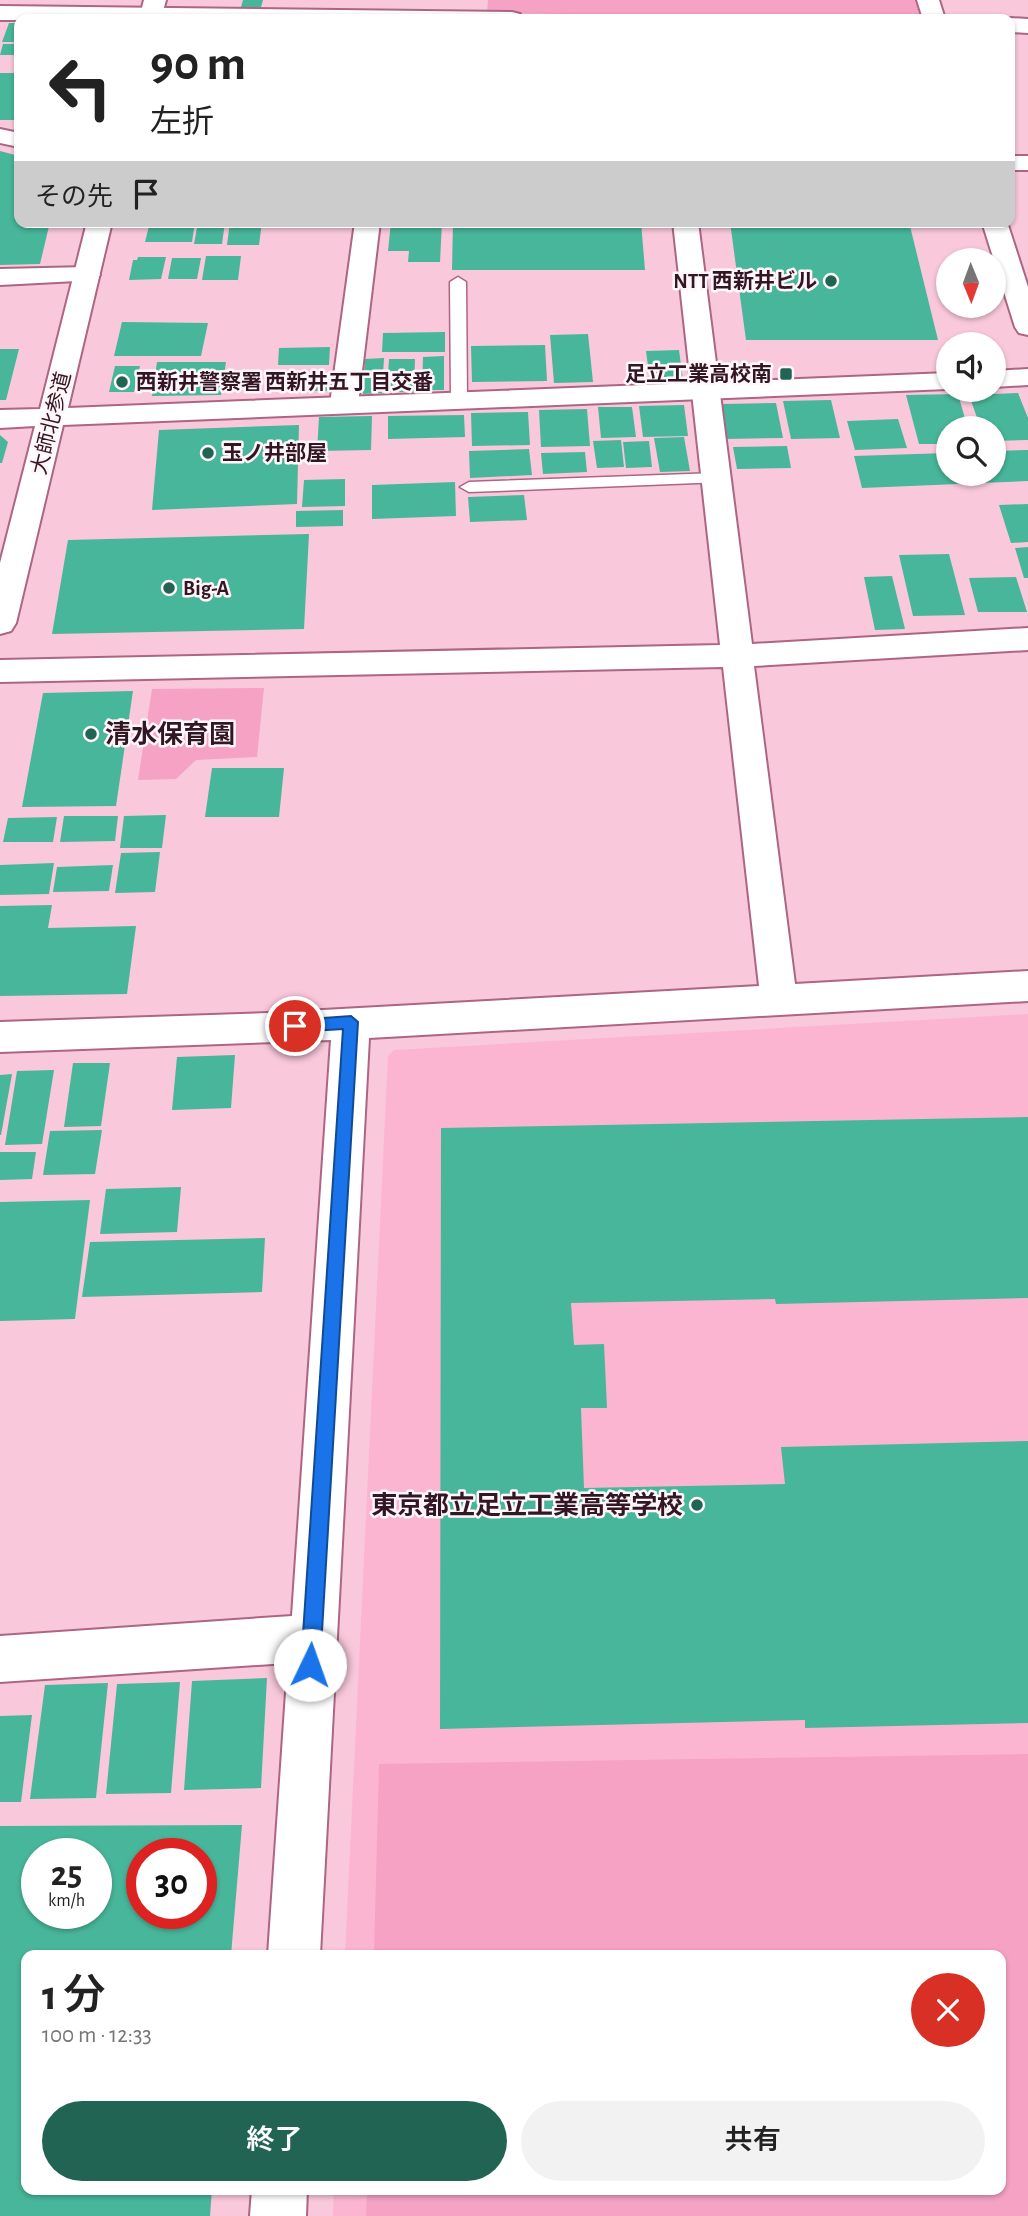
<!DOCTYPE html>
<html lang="ja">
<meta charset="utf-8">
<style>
body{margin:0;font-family:"Alegreya Sans","Noto Sans JP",sans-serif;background:#f2f2f2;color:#222;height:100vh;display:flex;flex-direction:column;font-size:26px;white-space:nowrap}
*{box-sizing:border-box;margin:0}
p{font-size:23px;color:#767676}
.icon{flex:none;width:38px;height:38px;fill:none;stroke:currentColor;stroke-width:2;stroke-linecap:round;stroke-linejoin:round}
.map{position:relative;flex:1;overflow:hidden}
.side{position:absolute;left:21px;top:1950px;width:985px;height:245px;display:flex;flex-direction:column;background:#fff;border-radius:14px;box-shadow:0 2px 5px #0004}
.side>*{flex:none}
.banner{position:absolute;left:14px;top:14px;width:1001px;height:214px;border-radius:14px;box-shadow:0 2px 5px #0004;background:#fff;color:#222;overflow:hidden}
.needle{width:46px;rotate:179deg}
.tools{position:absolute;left:936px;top:248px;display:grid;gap:14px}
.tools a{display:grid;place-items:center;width:70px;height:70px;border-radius:50%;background:#fff;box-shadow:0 2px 5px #0004;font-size:35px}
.speed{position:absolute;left:21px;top:1838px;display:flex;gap:14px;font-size:35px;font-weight:700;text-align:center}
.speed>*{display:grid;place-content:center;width:91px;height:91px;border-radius:50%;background:#fff;box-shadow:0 2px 5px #0004;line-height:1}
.speed small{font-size:18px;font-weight:400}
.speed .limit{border:10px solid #d22;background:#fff;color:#111}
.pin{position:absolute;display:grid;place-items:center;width:60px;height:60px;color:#fff;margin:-30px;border:4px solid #fff;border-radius:50%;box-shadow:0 2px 7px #0007}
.me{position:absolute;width:77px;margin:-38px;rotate:3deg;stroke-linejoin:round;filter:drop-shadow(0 0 5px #0008)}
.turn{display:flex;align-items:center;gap:24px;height:147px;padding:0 21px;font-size:32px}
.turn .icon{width:91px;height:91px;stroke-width:2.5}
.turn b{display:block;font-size:49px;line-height:60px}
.then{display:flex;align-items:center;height:66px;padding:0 21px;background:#0003;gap:14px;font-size:26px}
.round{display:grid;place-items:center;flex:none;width:74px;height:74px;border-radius:37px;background:#f2f2f2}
.head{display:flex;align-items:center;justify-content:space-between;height:119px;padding:0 21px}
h1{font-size:42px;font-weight:600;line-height:52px}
.cta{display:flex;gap:14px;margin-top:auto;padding:14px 21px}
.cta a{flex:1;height:80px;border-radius:42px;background:#226453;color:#fff;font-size:28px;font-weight:600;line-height:80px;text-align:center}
.cta a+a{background:#f2f2f2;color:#222}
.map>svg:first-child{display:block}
</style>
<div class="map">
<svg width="1028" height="2216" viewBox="0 0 1028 2216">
<rect width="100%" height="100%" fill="#f9c8db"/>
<path fill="#fbb5d1" d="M1028,1014V2216H333L334,2189H1001V1955H345L388,1056L394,1050Z"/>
<path fill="#f5a2c4" d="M488,0H920L926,18L487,13Z
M264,688L257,757L196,760L176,779L138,780L152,689Z
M1028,1754V2216H366L367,2189H1001V1955H374L379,1764Z"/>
<path fill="#48b69a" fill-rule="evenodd" d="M243,0H263L261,7H241Z
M9,23H19V42H2Z
M3,44H19V55H0Z
M0,73H19V120H0Z
M0,151L19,156V177L14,181H19V222H50L40,264L0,265Z
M150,222H195L192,242H145Z
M198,222H225L222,244H194Z
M230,222H262L259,245H227Z
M391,222H442L440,262H408L409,251H388Z
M453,222H641L645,270H452Z
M730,222H909L938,340H746Z
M206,256H241L238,280H202Z
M138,257H166L161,279L129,280L133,260H137Z
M172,258H201L197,279H168Z
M122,322L208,323L201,356H114Z
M445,332V352H382L383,333Z
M588,334L593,382L554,383L550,335Z
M545,345L547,381L472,382L471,346Z
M330,347L329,365H278L279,348Z
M0,349H19L6,400H0Z
M679,350L683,380L650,381L646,351Z
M444,356V390H422L423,357Z
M384,358L382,393L363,394L365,359Z
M389,359H415L414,392H387Z
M157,362H226L221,395L152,396Z
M115,366H140L134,392H109Z
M286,373H330L329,391H284Z
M1018,393L1028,418V440L994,441V429H981L969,395Z
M958,394L968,429H948V444H919L906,395Z
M831,400L840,438L791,439L783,401Z
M776,403L783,438L726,439L721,404Z
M684,405L688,436L643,437L639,406Z
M598,407H632L636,437L601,438Z
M587,409L590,446L541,447L539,410Z
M528,412L530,445L472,446L471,413Z
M464,415L465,437L388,439V416Z
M372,416L371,450L317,451L319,417Z
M898,419L907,448L855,450L847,421Z
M299,425L297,504L152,510L159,430Z
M0,435L8,442L2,463H0Z
M684,437L690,471L660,472L654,438Z
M621,440L624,467L597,468L593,441Z
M649,441L652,467L626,468L623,442Z
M787,446L791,468L737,469L733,447Z
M529,449L532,475L470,478L469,451Z
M1028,450V481L862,488L854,456L948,453V474H994V451Z
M585,452L587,472L543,474L541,453Z
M345,479V506L302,507L304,480Z
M455,482L456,516L372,519V485Z
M524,495L527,520L470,522L468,497Z
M1028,504V542L1011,543L999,505Z
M343,510V526L296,527V511Z
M309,534L304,629L52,634L68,540Z
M1028,547V578H1024L1015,548Z
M949,554L965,615L913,616L899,555Z
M892,576L905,629L875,630L864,577Z
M1016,577L1027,612H978L969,578Z
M133,691L116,806L22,807L43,693Z
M212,768H284L279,817H205Z
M166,815L162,848H120L124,816Z
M64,816H118L115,841L60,842Z
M57,817L53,842H3L8,818Z
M160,852L155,892L115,893L121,853Z
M54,863L49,894L0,895V865Z
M113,865L109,891L53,892L57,867Z
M52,905L48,928L136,926L127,994L0,996V906Z
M235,1055L231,1108L172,1110L177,1057Z
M73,1063H110L101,1126L64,1127Z
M54,1070L42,1144L5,1145L17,1071Z
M12,1074L1,1135H0V1075Z
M1028,1117V1298L776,1304L775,1299L571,1303L574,1345L604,1344L607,1408H581L584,1488L785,1484L781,1447L1028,1441V1723L805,1728V1720L440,1729L441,1128Z
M102,1130L95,1174L43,1175L50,1131Z
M0,1152H36L32,1179L0,1180Z
M181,1187L177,1232L100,1234L106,1189Z
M90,1200L75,1319L0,1321V1202Z
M265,1238L262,1292L82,1297L90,1242Z
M267,1678L261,1788L184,1790L192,1681Z
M180,1682L171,1793L106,1794L117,1684Z
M108,1683L96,1798L30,1799L45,1685Z
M32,1715L21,1802H0V1716Z
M242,1825L231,1955H26V2189H212L210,2216H0V1826ZM37,1853H96V1913H37ZM142,1853H201V1913H142Z"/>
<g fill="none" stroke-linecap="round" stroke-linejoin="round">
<g stroke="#ad6584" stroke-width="3">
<path id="service" d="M458,277L466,282L467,401L459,406L451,401L450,282Z
M717,473L723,474L726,478L723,482L469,492L460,487L469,482Z"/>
</g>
<g stroke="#ad6584" stroke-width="4">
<path id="minor" d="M917,0H939L945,19H923Z
M0,6L512,12L520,14L523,19L0,20Z
M1010,18L1028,19V33L1010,32V19H1007Z
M0,129L19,133V147L0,143Z
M1010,156H1028V170H1010Z
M355,222H380L358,404L354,410L344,412L334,410L330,404Z
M673,222H698L752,644L1028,628V650L754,666L795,984L1028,971V1001L369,1038L320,1955H268L288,1663L0,1682V1636L292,1616L331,1040L0,1052V1022L268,1013L759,986L723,667L0,682V660L720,645Z
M982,222H1007L1028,287V335L1019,333L1015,327Z
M87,267L96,270L100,275L96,280L0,285V269Z
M252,2189H307L306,2216H250Z"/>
</g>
<g stroke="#ad6584" stroke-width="4">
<path id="tertiary" d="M144,0H166L161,19H139Z
M87,222H112L68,408L948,373V389L63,425L16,623L11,631L0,634V563L35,426L0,428V410L40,409Z
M1028,369V385L994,387V371Z"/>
</g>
<use href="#service" fill="#fff" fill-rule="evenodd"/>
<use href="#minor" fill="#fff" fill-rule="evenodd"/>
<use href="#tertiary" fill="#fff" fill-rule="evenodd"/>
</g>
<path fill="#1a73e8" stroke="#114b97" stroke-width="2" d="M351,1016L358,1022L320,1665L317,1672L310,1674L303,1672L301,1665L343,1029L295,1032L288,1026L295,1020Z"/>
<g fill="#226453" stroke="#fff6f9" stroke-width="2.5">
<circle cx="831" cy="281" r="7"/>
<rect x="779" y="367" width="14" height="14" rx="3.5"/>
<circle cx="122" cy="382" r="7"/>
<circle cx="208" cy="453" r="7"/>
<circle cx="169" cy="588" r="7"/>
<circle cx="91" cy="734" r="7"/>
<circle cx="697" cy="1505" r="7"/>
</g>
<g text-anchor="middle" stroke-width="5" stroke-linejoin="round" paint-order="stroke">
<g font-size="21" font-weight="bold" fill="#331623" stroke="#fff6f9" text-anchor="start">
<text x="817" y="288" text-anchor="end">NTT 西新井ビル</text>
<text x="772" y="381" text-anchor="end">足立工業高校南</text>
<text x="136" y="389">西新井警察署 西新井五丁目交番</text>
<text x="222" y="460">玉ノ井部屋</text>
<text x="183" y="595">Big-A</text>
</g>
<g font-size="21" fill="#331623" stroke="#fff6f9">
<text transform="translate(51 423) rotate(-76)" y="7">大師北参道</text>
</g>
<g font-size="26" font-weight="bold" fill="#331623" stroke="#fff6f9" text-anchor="start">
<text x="105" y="743">清水保育園</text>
<text x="683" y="1514" text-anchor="end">東京都立足立工業高等学校</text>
</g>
</g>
</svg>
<div class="tools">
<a><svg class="needle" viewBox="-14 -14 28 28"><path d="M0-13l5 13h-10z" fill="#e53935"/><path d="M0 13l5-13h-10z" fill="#767676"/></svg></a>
<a><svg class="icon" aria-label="sound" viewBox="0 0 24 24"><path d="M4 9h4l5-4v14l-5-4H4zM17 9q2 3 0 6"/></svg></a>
<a><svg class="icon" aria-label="search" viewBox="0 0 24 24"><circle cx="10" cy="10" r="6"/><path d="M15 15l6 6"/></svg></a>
</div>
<div class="speed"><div>25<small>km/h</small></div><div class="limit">30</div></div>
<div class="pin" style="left:295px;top:1026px;background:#d93025"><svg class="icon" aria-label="arrive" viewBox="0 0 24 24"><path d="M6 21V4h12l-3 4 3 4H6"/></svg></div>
<svg class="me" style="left:310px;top:1665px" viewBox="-20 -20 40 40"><circle r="19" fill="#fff"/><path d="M0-13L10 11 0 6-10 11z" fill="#1a73e8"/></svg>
<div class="banner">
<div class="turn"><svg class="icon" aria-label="left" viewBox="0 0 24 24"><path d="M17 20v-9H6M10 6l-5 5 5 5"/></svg><div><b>90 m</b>左折</div></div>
<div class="then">その先<svg class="icon" aria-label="arrive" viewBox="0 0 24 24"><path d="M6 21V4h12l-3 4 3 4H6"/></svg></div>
</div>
<section class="side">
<div class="head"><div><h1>1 分</h1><p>100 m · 12:33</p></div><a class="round" style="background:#d93025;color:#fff"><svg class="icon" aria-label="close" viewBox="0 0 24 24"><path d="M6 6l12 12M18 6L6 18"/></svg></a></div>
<div class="cta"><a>終了</a><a>共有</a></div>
</section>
</div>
